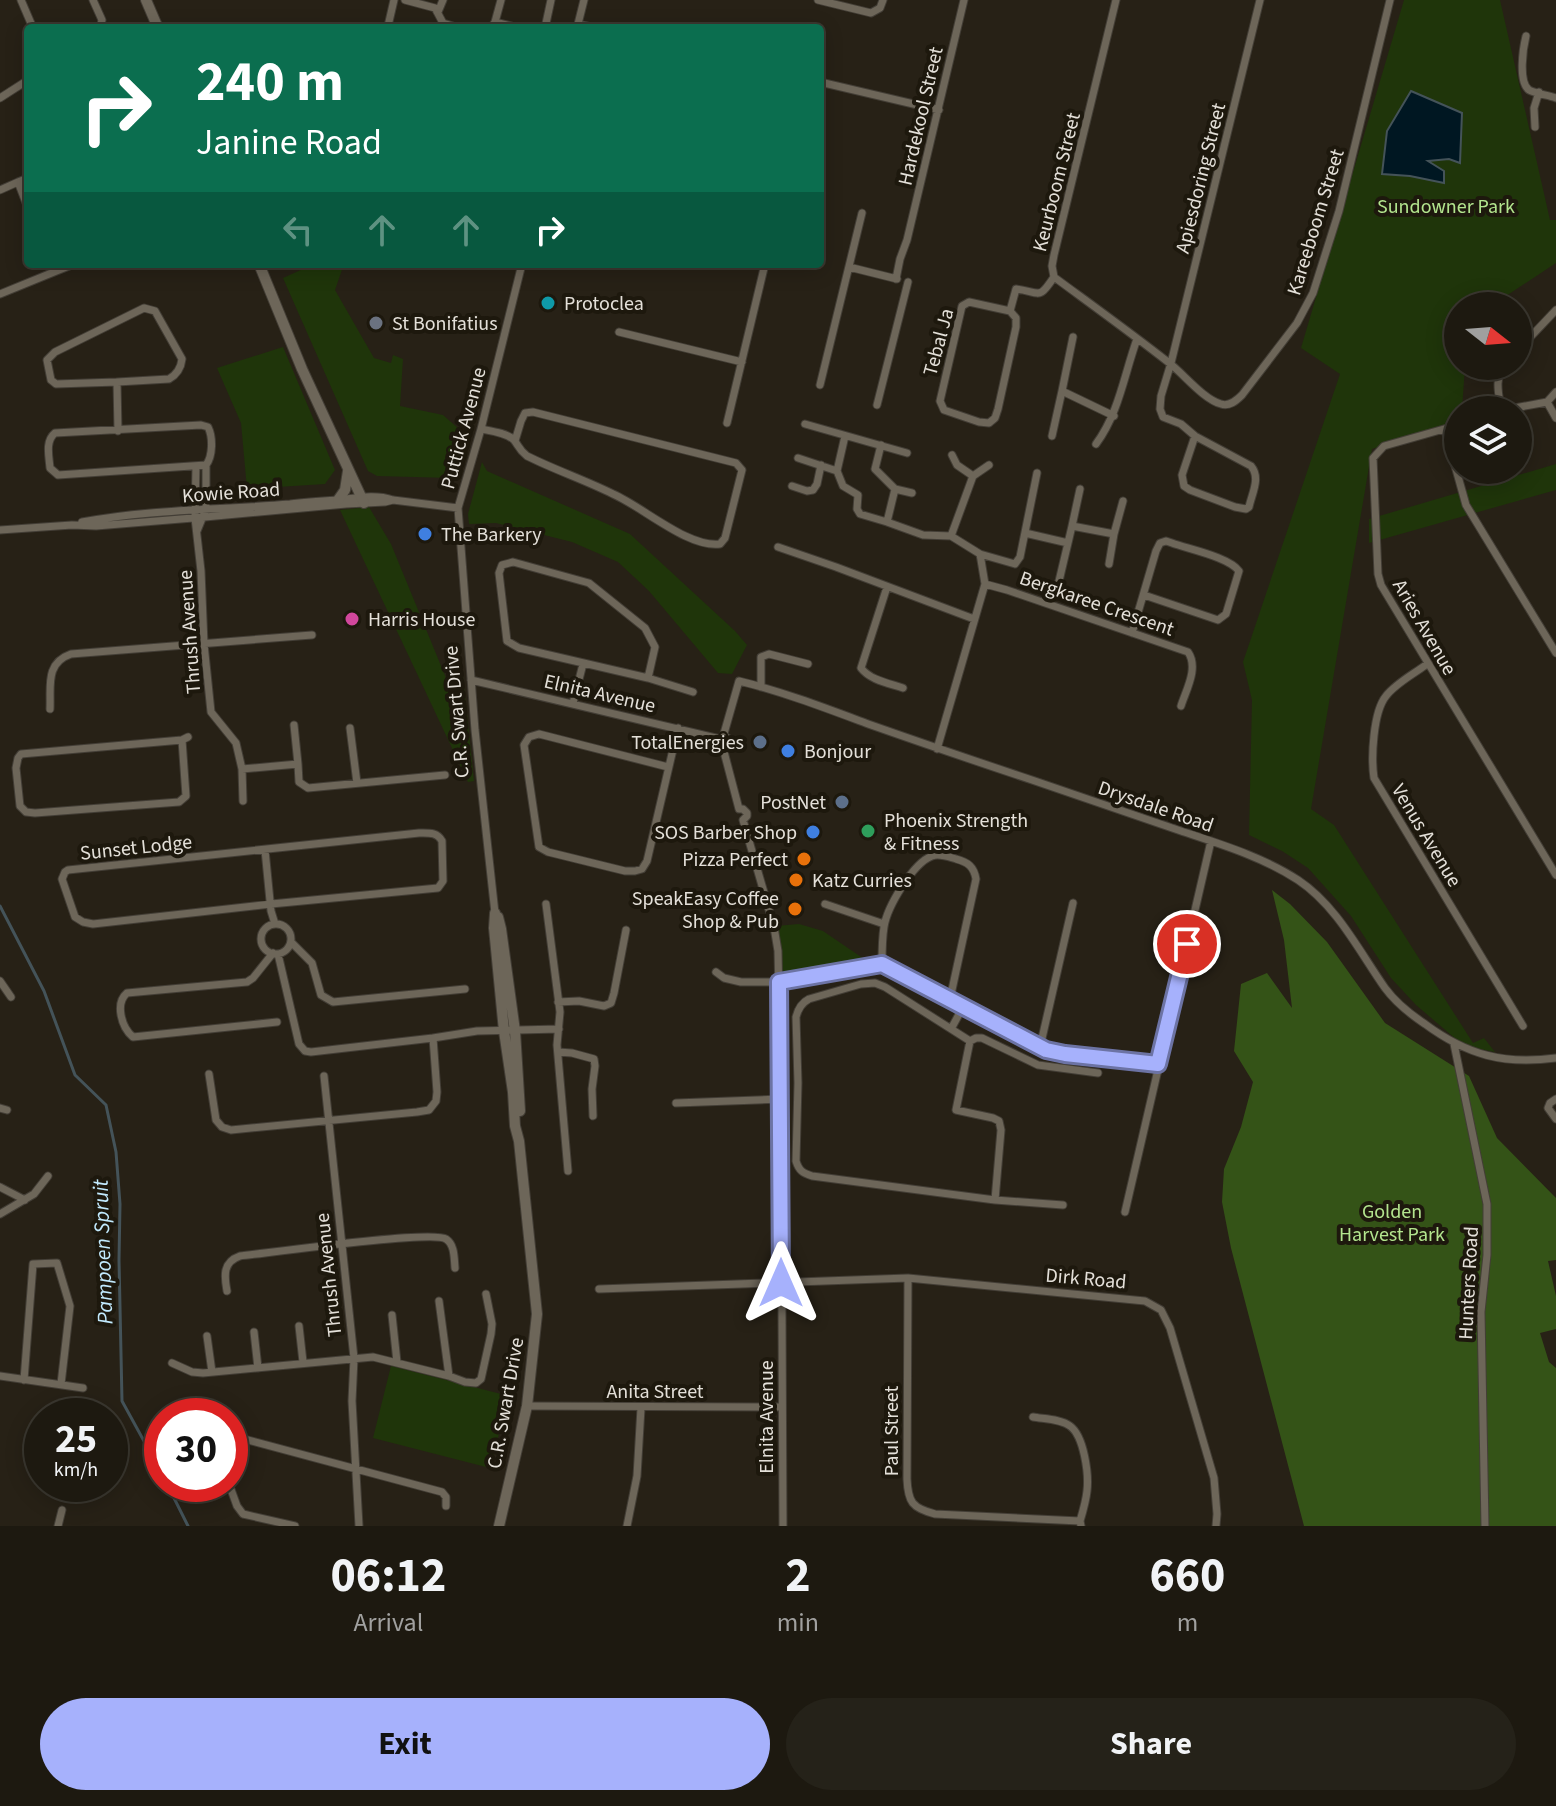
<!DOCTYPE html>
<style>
body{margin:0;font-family:"Source Sans 3",sans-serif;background:#252219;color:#f1f3f6;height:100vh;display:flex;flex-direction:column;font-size:30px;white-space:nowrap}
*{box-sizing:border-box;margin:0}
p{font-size:26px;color:#a0a09f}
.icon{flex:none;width:44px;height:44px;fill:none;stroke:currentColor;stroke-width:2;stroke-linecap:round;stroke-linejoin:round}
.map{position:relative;height:1526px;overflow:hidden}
.side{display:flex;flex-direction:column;background:#1d1910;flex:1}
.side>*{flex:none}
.guide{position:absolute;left:24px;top:24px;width:800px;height:244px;border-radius:8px;box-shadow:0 4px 20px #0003,0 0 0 2px #3b3830;background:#0b6e4f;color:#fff;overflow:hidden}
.needle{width:52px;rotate:107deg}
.fabs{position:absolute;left:1444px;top:292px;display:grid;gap:16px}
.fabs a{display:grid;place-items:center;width:88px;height:88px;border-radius:50%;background:#1d1910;box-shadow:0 4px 20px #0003,0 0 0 2px #3b3830;font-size:40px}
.speed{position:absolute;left:24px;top:1398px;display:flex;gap:16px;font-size:40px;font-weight:700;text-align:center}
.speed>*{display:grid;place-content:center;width:104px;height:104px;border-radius:50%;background:#1d1910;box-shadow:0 4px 20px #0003,0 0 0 2px #3b3830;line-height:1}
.speed small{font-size:20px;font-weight:400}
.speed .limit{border:12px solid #d22;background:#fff;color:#111}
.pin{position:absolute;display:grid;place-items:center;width:68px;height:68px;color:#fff;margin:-34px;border:4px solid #fff;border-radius:50%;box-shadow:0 2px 8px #0007}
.me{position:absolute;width:88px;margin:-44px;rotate:0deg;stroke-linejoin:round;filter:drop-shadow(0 0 6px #0008)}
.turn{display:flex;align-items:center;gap:28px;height:168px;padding:0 40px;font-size:36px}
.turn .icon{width:104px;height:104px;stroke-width:2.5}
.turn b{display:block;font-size:56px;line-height:68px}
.lanes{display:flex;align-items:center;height:76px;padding:0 40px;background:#0003;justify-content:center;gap:40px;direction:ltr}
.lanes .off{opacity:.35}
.eta{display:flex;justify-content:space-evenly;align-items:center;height:136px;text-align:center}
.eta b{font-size:48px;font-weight:700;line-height:56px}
.button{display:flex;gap:16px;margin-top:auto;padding:16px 40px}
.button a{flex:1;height:92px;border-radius:48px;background:#a6b1fc;color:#111;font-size:32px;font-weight:700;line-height:92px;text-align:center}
.button a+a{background:#252219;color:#f1f3f6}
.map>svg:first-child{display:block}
</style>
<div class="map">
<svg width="1556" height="1526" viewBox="0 0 1556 1526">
<rect width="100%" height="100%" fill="#272116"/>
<path fill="#1f350a" d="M1404,0H1500L1550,220H1556V263L1491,306H1458V366H1465L1462,410H1458V421L1372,449L1311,809L1334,825L1473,1043L1484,1038L1495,1052L1464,1046L1416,1005L1391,978L1351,916L1308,868L1282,851L1249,835L1252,700L1243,662L1340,374L1301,348Z
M314,264H344L335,290L374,358L391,363L393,355L403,359L400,406L443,415L467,436L458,470L451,478L377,476L368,471L283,278Z
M283,347L335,470L325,484L247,489L241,423L217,368Z
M482,462L487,471L630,534L735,631L747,645L732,674L718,673L649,591L618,562L572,542L496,523L469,524L468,514Z
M1556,464V490L1369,543V519Z
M369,507L391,544L446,678L463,677L474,781L468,782L340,510Z
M799,924L823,931L870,963L781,980L776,926Z
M391,1366L509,1396L490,1468L373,1438Z"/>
<path fill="#345317" d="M1272,890L1290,904L1327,942L1385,1023L1469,1076L1497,1138L1556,1198V1260L1548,1261L1556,1296V1329L1540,1333L1549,1362L1556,1368V1526H1304L1231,1248L1222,1202L1224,1169L1241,1127L1253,1082L1234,1051L1241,984L1267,973L1292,1008L1284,940Z"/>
<path fill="#001722" stroke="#445359" stroke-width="2" d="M1411,91L1462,113L1460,163L1449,159L1428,161L1444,171V183L1410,176L1382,174L1387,131Z"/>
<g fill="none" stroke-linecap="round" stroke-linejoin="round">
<path stroke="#445359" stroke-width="3" d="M0,906L44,991L75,1075L106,1105L116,1152L120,1204L119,1260L122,1401L162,1474
M167,1484L188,1526"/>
<g stroke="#433e36" stroke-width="9">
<path id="street" d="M21,0L33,28
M93,0L102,20L100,28
M405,0L435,8L443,23L459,28
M818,0L871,13L880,8L883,0
M1116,0L1054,255L1052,266L1054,277C1092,305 1131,333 1168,362C1183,373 1203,399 1221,404C1229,407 1236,401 1242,395L1297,323L1313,293L1339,211L1390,0
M438,12L443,0
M495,22L501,0
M578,24L595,28
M388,26L394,0
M491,28L495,22L519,28
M545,28L551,0
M577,28L584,0
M1526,36C1523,48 1518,82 1529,90C1536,94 1549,95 1556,98
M820,82L939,110
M0,98L28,80
M1535,127L1534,108L1539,92
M28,178L18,182L28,208
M0,190L18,182
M51,264L54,272L74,264
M849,267L897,279
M896,279L900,259L907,240L964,0
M0,294L54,272
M969,302L1010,311L1016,318V327L998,409L995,418L989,423L979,422L944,410L940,401L962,306Z
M1010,311L1016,289C1041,292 1038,301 1054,277
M619,332L742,362
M1073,337L1062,391L1114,416
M1518,350L1556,310
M117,382L169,379C176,375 181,368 182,359L155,311L144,308L55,352L47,360L51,380L56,384L117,382L118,431
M820,385L862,213
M1547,402L1556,418
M877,405L908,282
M1501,410C1499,394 1494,380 1504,366
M1504,410L1547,402L1556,392
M727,423L765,264
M805,424L907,453
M1458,425L1384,446L1373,458L1378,574L1381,585L1556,875
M481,429C491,431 507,433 514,440C519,446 518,449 527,456C555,470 585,480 613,494C643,507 688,548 720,544L725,538L742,470L736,463L533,412L525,413L521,421L515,441
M1445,430L1466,505L1556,653
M845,436L837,471L843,486L858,495L857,509L860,514L887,522
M1052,436L1062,391
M1195,436L1182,475L1184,486L1190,490L1235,507L1246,509L1249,507C1252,493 1261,478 1251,466L1195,436L1181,424L1163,417L1160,409L1161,396L1171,363L1260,0
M1096,444C1119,413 1124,375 1137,339
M881,445L875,469L895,489L887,522L923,535L951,536L980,554L1015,564L1020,557L1037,473
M952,455L957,465L973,476
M798,458L837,471
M196,466L195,518L201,571L204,644L211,712L236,743L242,769L298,764L299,782L308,788L445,775
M792,486L807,491L813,490L817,484L821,465
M895,489L912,493
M82,522C150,509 221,510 290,504C306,502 322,501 338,500C357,498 375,494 393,500L458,508
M1072,526L1080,489
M0,530L72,525L96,526L205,517L346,504L385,502L393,500
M197,531L206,509V465C213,456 213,437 208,427L201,425L55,433C45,441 49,456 50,468L58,475L206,465
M1025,533L1068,543L1072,526L1114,534L1123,501
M951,536L973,476L989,465
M778,547L836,567L974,619
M513,562L589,583L645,628L655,647L648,678L519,648L507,641L499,573L502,565Z
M1109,564L1114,534
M1059,581L1068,543
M985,584L1007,590L1188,652C1199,668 1186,690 1181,706
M887,587L861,668C870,680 888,683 903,688
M1132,633L1156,551L1160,543L1166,541L1172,543C1188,549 1229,557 1239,571L1226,614L1218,620L1144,595
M1427,664C1414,674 1396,683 1386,696C1373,712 1371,758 1374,778L1523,1026
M648,678L693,692
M471,680L720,739
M761,687V657L769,654L808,664
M573,703L583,664
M50,709C51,686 45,663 71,654L312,635
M294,725L298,764
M350,728L357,783
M718.5 742a5.5 5.5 0 1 1 11 0a5.5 5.5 0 1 1-11 0Z
M723,737L739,681C784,692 828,709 871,725C925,744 978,762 1032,780C1081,797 1131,814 1181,831C1220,844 1263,857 1298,880C1337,906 1359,951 1385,988C1396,1003 1410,1014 1425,1024C1467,1055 1504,1065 1556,1058
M182,740L21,754L18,758L16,768L20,806L26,812L35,813L179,802L186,796L182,740L188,737
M723,748L739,809H743L747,813V816L743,820L774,927L778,951L781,1099L783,1526
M937,749L985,584L980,554
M668,767L539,734L529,737L524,745L539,847L548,852L625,871H635L642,869L647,861L678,728
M242,769L243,801
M419,833C429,833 437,832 442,841L443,881L438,888L271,904L93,924L83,922L75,917L62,879L65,872L68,870Z
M265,850L271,911L275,924
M546,904L560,1012L557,1045L568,1171
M825,904L884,924
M495,913L475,730L458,508L481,429L522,264
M261 939a15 15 0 1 1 30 0a15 15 0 1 1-30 0Z
M291,942L312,963L321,995L333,1002L465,989
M273,953L253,978L247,982L127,993C115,1003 121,1027 133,1037L277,1022
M278,954L299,1044L305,1051L311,1052L433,1038
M882,964C882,952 882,939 884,927C887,907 913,863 932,856C939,853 949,857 956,859C968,862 974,867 976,879L950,999
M716,972L724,978L741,982H779L882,964L1046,1050L1065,1054L1158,1064
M0,981L11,997
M875,983L885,987L970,1041L956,1110L993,1118L999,1121L1001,1130L995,1200L812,1176C803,1173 799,1171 796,1161L798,1083L796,1017C798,1009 801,1003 809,999L861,984Z
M558,1002L579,1001L604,1006L611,1003L614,993L626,930
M951,1029L963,1007
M970,1041L976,1038H982L1038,1065L1098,1073
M1454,1044L1487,1204V1255L1481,1312L1485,1526
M1040,1047L1073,903
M558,1052L572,1053L594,1059L595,1066L592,1089L593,1116
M209,1074L216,1120L222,1127L231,1130L417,1112L429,1110L436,1101L437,1092L433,1038L477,1031L559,1029
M324,1076L354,1358L352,1401L359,1526
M1556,1099L1550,1103L1548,1108L1556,1119
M676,1103L781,1099
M0,1108L7,1110
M0,1187L25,1200
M995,1200L1063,1205
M1125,1212L1211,841
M0,1214L34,1194L48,1176
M908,1278L907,1479C908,1502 912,1508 935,1514L1080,1521L1081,1526
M599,1289L908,1278L1145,1301L1161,1310L1170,1328L1214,1478L1217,1514L1216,1526
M227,1291C224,1275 223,1262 240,1256C268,1253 432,1230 446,1239C455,1245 454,1258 455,1268
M439,1301L449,1376
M392,1315L397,1362
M299,1326L303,1362
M254,1332L258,1368
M207,1336L212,1372
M172,1363L192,1372L203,1373L373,1357L449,1376L465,1382L476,1383L481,1379L491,1334L492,1324L486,1294
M0,1376L83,1388
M24,1380L33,1264L57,1263L70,1306L61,1384
M527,1406L782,1407
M1033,1417C1044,1419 1061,1419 1070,1426C1084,1436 1089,1474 1087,1491C1086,1501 1083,1511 1080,1521
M230,1440L244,1439L442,1492L446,1497V1506
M229,1484L237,1506L243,1514L295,1526
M58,1526L62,1510
M627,1526L637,1476L641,1408"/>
</g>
<g stroke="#433e36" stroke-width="12">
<path id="secondary" d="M146,0L158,28
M259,264L302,369L364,503
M338,500L345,490L348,471
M495,913L494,928L504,1031L513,1092L515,1126L519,1141L537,1314L527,1406L499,1526
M498,917L501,929L515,1031L520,1111"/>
</g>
<use href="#street" stroke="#6d6659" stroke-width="7"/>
<use href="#secondary" stroke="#6d6659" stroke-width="10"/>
</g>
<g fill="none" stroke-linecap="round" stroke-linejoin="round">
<g stroke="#6c73a4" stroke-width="20">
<path id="route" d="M781,1283L779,982L882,964L1046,1050L1065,1054L1158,1064L1187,944"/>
</g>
<use href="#route" stroke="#a6b1fc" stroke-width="14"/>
</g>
<circle fill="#0f9aa8" stroke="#1d180d" stroke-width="3" cx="548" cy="303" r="8"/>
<circle fill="#6b7280" stroke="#1d180d" stroke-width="3" cx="376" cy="323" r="8"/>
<g fill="#3f7fe0" stroke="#1d180d" stroke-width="3">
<circle cx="425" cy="534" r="8"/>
<circle cx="788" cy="751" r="8"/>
<circle cx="813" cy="832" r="8"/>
</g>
<circle fill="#d1479c" stroke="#1d180d" stroke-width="3" cx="352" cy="619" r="8"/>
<g fill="#5c6f8a" stroke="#1d180d" stroke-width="3">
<circle cx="760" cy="742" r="8"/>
<circle cx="842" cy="802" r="8"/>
</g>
<circle fill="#2e9e5b" stroke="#1d180d" stroke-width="3" cx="868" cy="831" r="8"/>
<g fill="#e8710a" stroke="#1d180d" stroke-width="3">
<circle cx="804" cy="859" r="8"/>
<circle cx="796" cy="880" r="8"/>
<circle cx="795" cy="909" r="8"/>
</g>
<g text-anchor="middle" stroke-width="8" stroke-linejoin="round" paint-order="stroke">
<g font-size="20" fill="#e4e0d9" stroke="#1d180d">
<text transform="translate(920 116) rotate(-77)" y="7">Hardekool Street</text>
<text transform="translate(1200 178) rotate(-76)" y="7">Apiesdoring Street</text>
<text transform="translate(1056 182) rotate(-76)" y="7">Keurboom Street</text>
<text transform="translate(1315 222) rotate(-73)" y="7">Kareeboom Street</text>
<text transform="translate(938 342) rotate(-75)" y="7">Tebal Ja</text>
<text transform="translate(463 428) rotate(-75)" y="7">Puttick Avenue</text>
<text transform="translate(231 492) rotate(-4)" y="7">Kowie Road</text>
<text transform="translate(1097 603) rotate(19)" y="7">Bergkaree Crescent</text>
<text transform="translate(1425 627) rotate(60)" y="7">Aries Avenue</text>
<text transform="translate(189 632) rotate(-94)" y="7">Thrush Avenue</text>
<text transform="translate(600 693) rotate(13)" y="7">Elnita Avenue</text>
<text transform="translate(456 712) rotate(-95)" y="7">C.R. Swart Drive</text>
<text transform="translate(1156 806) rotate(19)" y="7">Drysdale Road</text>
<text transform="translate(1427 835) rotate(59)" y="7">Venus Avenue</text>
<text transform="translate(136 847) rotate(-6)" y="7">Sunset Lodge</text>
<text transform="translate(328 1275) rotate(-96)" y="7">Thrush Avenue</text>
<text transform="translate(1086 1278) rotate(5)" y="7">Dirk Road</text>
<text transform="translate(1468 1283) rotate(-87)" y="7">Hunters Road</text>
<text x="655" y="1398">Anita Street</text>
<text transform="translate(505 1403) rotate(-80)" y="7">C.R. Swart Drive</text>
<text transform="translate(766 1417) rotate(-90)" y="7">Elnita Avenue</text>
<text transform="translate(891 1431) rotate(-90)" y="7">Paul Street</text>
</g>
<g font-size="20" fill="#b3e58e" stroke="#1d180d">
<text x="1446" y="213">Sundowner Park</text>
<text x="1392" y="1218">Golden<tspan x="1392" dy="23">Harvest Park</tspan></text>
</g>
<g font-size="20" fill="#e4e0d9" stroke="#1d180d" text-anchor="start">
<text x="564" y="310">Protoclea</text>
<text x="392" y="330">St Bonifatius</text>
<text x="441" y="541">The Barkery</text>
<text x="368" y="626">Harris House</text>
<text x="744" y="749" text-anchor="end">TotalEnergies</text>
<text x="804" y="758">Bonjour</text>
<text x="826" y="809" text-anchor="end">PostNet</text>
<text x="884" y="827">Phoenix Strength<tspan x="884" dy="23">&amp; Fitness</tspan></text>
<text x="797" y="839" text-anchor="end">SOS Barber Shop</text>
<text x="788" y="866" text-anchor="end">Pizza Perfect</text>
<text x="812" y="887">Katz Curries</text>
<text x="779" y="905" text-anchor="end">SpeakEasy Coffee<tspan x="779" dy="23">Shop &amp; Pub</tspan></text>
</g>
<g font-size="22" font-style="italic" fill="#c2eafe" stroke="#1d180d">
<text transform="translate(102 1252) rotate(-92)" y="8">Pampoen Spruit</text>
</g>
</g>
</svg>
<div class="fabs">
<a><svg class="needle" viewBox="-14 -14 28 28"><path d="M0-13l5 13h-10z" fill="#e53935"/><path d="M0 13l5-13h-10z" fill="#a0a09f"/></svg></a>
<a><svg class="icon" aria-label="layers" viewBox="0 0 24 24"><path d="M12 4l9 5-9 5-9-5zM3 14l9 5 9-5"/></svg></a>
</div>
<div class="speed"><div>25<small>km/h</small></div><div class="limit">30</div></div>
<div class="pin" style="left:1187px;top:944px;background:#d93025"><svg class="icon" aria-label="arrive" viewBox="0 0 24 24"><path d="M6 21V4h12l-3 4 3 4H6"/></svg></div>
<svg class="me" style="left:781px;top:1283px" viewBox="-20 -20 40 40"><path d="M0-17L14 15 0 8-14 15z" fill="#a6b1fc" stroke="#fff" stroke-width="4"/></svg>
<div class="guide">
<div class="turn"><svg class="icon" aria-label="right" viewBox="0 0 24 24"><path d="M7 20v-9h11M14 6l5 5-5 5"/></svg><div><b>240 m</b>Janine Road</div></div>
<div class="lanes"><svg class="icon off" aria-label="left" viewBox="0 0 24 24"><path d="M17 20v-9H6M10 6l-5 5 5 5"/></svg><svg class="icon off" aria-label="ahead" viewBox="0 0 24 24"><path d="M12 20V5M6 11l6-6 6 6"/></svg><svg class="icon off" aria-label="ahead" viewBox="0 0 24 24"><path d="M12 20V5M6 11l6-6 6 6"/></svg><svg class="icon" aria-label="right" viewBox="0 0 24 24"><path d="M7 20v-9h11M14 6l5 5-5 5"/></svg></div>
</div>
</div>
<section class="side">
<div class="eta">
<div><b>06:12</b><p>Arrival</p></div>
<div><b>2</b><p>min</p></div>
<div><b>660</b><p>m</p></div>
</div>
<div class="button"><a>Exit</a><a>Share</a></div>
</section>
